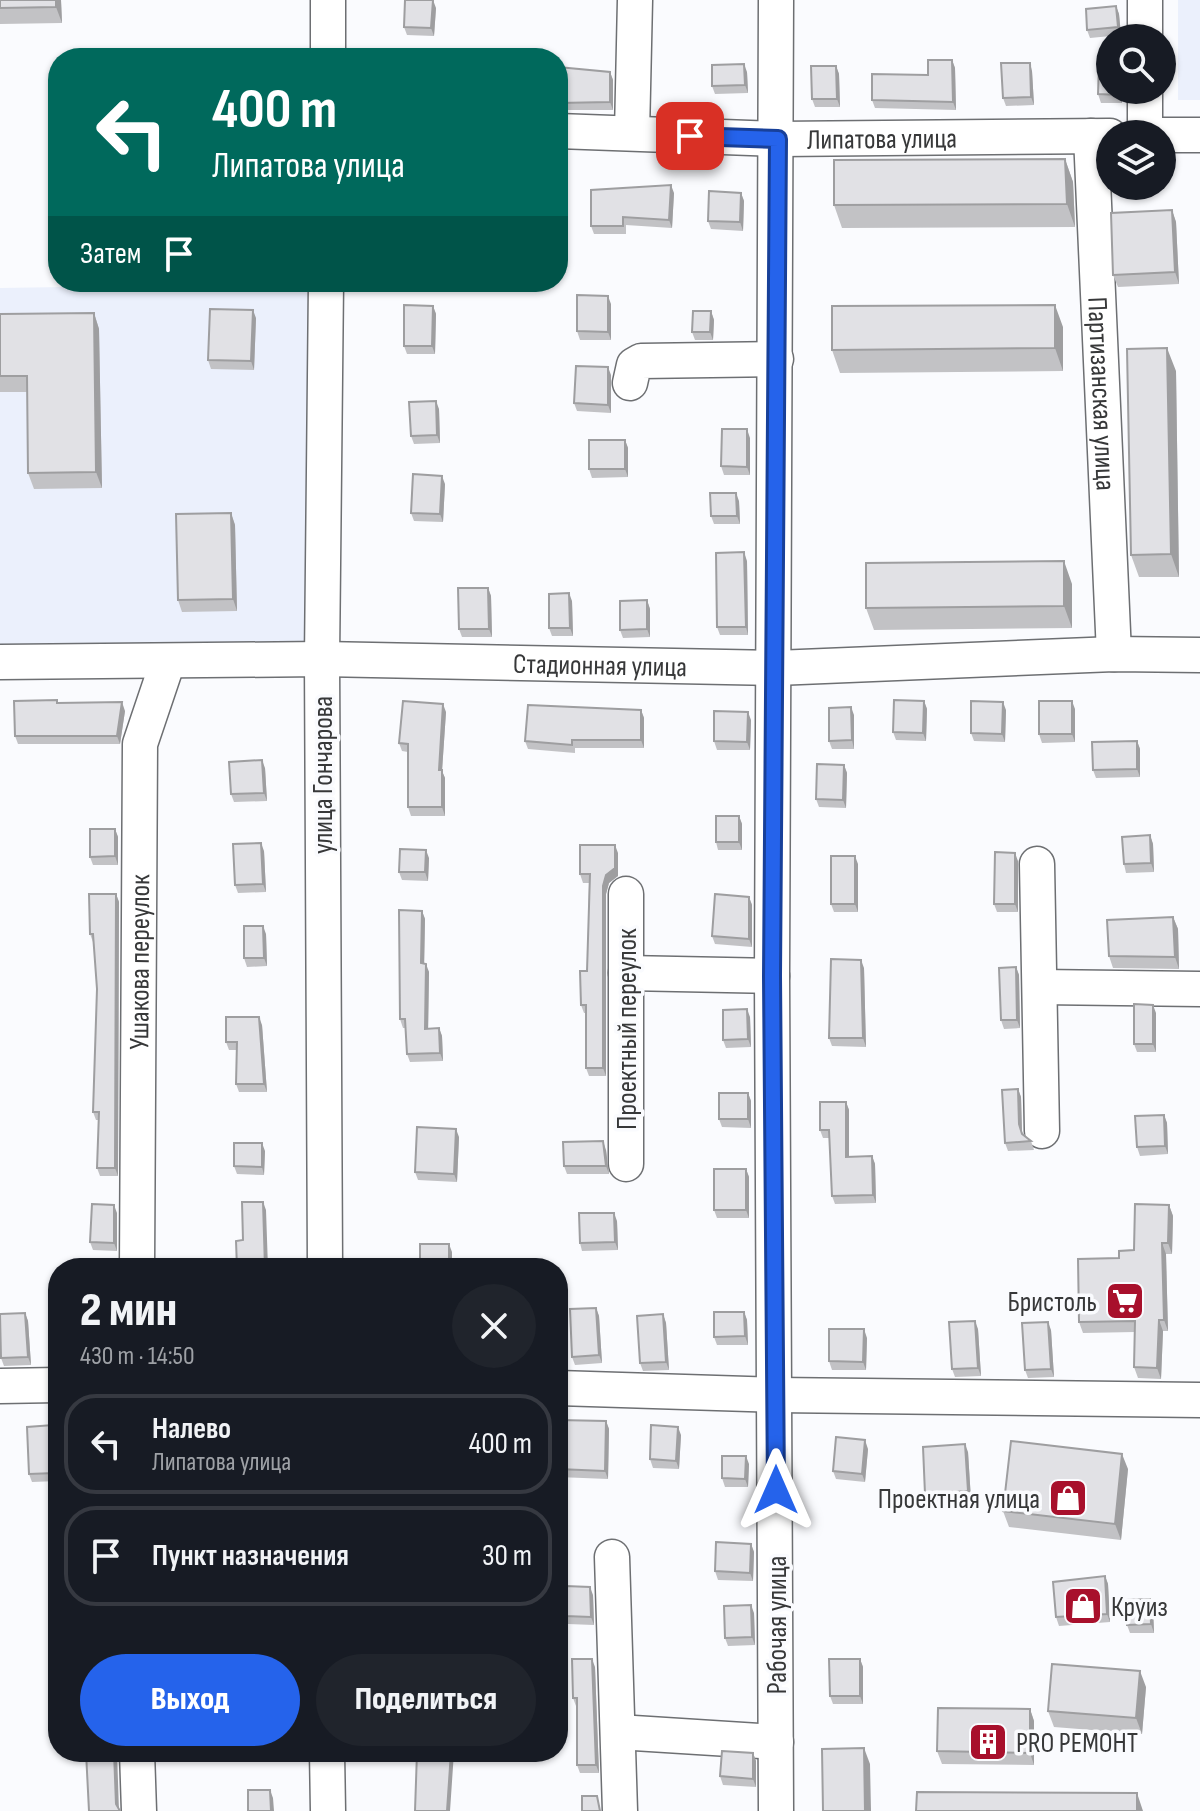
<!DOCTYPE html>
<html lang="ru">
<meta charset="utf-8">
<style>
body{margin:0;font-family:"Sofia Sans Condensed",sans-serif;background:#20242c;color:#f1f3f6;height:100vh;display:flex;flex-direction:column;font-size:30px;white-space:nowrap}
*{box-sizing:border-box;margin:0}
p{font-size:26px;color:#9ea1a6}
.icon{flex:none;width:44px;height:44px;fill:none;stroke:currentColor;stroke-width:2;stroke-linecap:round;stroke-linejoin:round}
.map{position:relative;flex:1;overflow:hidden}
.side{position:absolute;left:48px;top:1258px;width:520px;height:504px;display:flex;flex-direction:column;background:#171b24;border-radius:32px;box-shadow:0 2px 6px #0004}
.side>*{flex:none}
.banner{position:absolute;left:48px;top:48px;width:520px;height:244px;border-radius:32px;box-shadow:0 2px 6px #0004;background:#00695c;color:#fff;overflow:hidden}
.buttons{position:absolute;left:1096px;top:24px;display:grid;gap:16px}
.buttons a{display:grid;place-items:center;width:80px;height:80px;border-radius:50%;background:#171b24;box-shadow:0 2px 6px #0004;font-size:40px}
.pin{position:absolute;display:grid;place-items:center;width:68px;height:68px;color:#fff;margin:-34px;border-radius:16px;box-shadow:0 4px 12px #0006}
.me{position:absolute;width:88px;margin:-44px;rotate:0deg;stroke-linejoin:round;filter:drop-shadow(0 0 6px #0008)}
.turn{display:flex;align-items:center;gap:28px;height:168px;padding:0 32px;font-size:36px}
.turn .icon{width:104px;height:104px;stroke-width:2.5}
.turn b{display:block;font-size:56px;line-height:68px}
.then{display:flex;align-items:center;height:76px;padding:0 32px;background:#0003;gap:16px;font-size:30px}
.round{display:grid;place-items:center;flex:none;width:84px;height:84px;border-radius:42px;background:#20242c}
.headline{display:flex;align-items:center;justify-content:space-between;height:136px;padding:0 32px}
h1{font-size:48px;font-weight:800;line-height:60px}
.cta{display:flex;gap:16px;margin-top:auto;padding:16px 32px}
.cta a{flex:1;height:92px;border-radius:48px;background:#2563eb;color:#fff;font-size:32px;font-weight:800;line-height:92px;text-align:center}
.cta a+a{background:#20242c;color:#f1f3f6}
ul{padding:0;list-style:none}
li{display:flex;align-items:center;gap:24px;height:100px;margin:0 16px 12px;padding:0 16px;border:4px solid #363941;border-radius:32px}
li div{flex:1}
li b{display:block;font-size:30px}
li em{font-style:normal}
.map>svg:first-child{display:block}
</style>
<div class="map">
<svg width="1200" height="1811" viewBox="0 0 1200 1811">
<rect width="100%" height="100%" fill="#fafbfe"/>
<path fill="#ebf0fc" d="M1178,0H1200V100H1178Z
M315,283L310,642L0,645V288Z"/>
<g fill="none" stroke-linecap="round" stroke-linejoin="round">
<g stroke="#6d6f72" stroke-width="37">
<g id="minor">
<path d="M328,0V58"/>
<path d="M1145,0V38"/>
<path id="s1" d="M558,131L778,139L1110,136"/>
<path d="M632,133L635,0"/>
<path d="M1145,134V90"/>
<path d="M1162,135H1200"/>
<path id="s2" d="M1091,136L1114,654"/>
<path d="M630,383L634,365L641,361L776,359"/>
<path id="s3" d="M0,662L322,659L776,668L1114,654L1200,655"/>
<path d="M1037,864L1042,1131"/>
<path d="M626,894V1164"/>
<path d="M626,973L772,976"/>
<path d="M1040,987L1200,989"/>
<path id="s4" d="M137,1268L140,744L168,661"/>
<path d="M325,1268L322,659L326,282"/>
<path d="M0,1386L58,1385"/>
<path d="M558,1388L776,1395L1200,1400"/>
<path d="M612,1557L620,1811"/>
<path d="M618,1732L776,1742"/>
<path d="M137,1752L139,1811"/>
<path d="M327,1752L328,1811"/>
<path d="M776,1811L772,976L776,0"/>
</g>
</g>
<use href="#minor" stroke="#fff" stroke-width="34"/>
</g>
<path fill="#c2c2c5" d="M0,0H61L62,23L0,24Z
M1116,6L1119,14L1121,35L1090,38L1087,30Z
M436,8L434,36L407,35L404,27Z
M952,60L955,68L956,110L875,108L872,100L928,75Z
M836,66L839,74L840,107H815L812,99Z
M558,67L610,72L613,80V110H558Z
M1032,71L1034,105L1006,106L1003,98Z
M747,72L748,93L715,94L712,86Z
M1122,90V103H1101L1098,94Z
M1065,159L1073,182L1075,227L842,228L834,205Z
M674,193L672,228L626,225V234H594L591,226Z
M741,193L744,201L743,231L711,229L708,221Z
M1172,210L1176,222L1179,284L1118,287L1113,275Z
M611,304V340H580L577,331Z
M433,306L436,314L435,354H407L404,346Z
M711,311L714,320L713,340H695L692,332Z
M94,313L99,329L102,488L34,489L28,473L27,392H0V314Z
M256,318L254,370L211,369L208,360Z
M1063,327V371L840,373L832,350Z
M1176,371L1179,577H1139L1131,555Z
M611,375V413L577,411L574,403Z
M439,409L440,443L414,444L411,436Z
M750,438V475H724L721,466Z
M625,440L628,448V477L592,478L589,469Z
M445,484L443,522L414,521L411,513Z
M739,501L740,524H714L711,516Z
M231,513L235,525L237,611L182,612L178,600Z
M747,561L748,635H720L717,627Z
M1072,584V628L874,630L866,608Z
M488,588L491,596L492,637H462L459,629Z
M647,600L650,609V637L623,638L620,630Z
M572,601L573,636H552L549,628Z
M57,700L58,703L125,711L120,744H18L15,736Z
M924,701L927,709L926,741L896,740L893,732Z
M1075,709V742L1042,743L1039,734Z
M641,710L644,718V748H575V753L528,749L525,741Z
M1006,710L1005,742L974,741L971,733Z
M446,712L442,771L445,778V816H411L408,807V752L402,751L399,743Z
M854,715V749H832L829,741Z
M751,720L750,750H717L714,741Z
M1137,741L1140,749V777L1096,778L1093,770Z
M844,765L847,773L846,808L819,807L816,799Z
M265,768L267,801L234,802L231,794Z
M739,816L742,824V850H718L716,842Z
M115,829L118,837V865H93L90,857Z
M1150,835L1153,844L1154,872L1126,873L1124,864Z
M264,851L266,892L238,893L235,885Z
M618,853V876L609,883L606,894V1076H589L586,1068V1013H584L581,1005L587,971L589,883H583L580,874Z
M429,858L428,881L402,880L399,872Z
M1018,861V912H997L994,904Z
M858,864V912H834L831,904Z
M116,894L119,902L118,1176H100L97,1168L99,1120H96L93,1112L97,989L94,942H93L90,934Z
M749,897L752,905V947L715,944L712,936Z
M422,911L425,919L424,964L429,972L428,1029L439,1028L442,1036L443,1061L410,1062L407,1054L406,1028H403L400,1019Z
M1173,917L1178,929L1179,969L1113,968L1109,956Z
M266,934L267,966L247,967L244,958Z
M1016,967L1019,975L1020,1028L1004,1029L1001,1020Z
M864,968L866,1047L832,1046L829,1038Z
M1156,1013V1052H1137L1134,1044Z
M750,1017L751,1047L726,1048L723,1040Z
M262,1025L267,1092H239L236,1084L237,1050H229L226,1042Z
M1018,1089L1021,1097L1022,1132L1031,1141L1034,1150L1008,1151L1005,1143Z
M748,1093L751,1101V1128L722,1127L719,1119Z
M846,1102L849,1110V1156H872L875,1164L876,1203L835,1204L832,1196L830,1138H823L820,1130Z
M1164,1115L1167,1123L1168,1154L1140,1156L1137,1147Z
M459,1137L457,1182L418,1180L415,1172Z
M606,1150L609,1174H567L564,1166Z
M265,1151L264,1175L237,1174L234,1166Z
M746,1169L749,1177V1218H717L714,1210Z
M1169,1205L1173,1216L1172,1254H1166L1168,1331H1163L1161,1379L1138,1378L1134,1367L1135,1332L1083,1333L1079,1322L1119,1258L1134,1250Z
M117,1213V1251L93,1250L90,1242Z
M617,1221L618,1250L582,1251L580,1243Z
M596,1308L599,1316L602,1363L575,1365L572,1357Z
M744,1312L747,1320L748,1345H717L714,1337Z
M25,1313L28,1321L31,1365L4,1366L1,1358Z
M663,1314L666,1323L669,1370L643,1371L640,1363Z
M978,1329L981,1376L955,1377L952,1369Z
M1051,1330L1054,1377L1028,1378L1025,1370Z
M867,1338L866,1370H832L829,1361Z
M558,1420L606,1421L609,1429L608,1479L558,1477Z
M53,1425L56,1433L58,1481L32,1482L29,1474Z
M681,1435L679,1469L653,1468L650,1459Z
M868,1449L865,1482L836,1479L833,1471Z
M968,1452L971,1500L928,1502L925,1494Z
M749,1464L748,1487H725L722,1478Z
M1128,1469L1121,1540L1009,1527L1003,1511Z
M751,1544L754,1552L753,1581L718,1580L715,1571Z
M1105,1576L1108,1584L1110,1622L1059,1626L1056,1617Z
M593,1595L594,1625L568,1624L565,1616Z
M1150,1599L1153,1607L1154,1633H1130L1127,1625Z
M754,1613L755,1645L728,1646L725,1638Z
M860,1659L863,1667V1704H833L830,1696Z
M595,1667L599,1773H580L577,1765V1706H576L573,1698Z
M1146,1687L1142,1734L1054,1727L1048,1711Z
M1030,1709L1034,1721V1765L942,1764L937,1751Z
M753,1753L756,1761V1787L723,1785L720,1776Z"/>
<path fill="#9e9ea0" d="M56,0H61L62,23L56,7Z
M433,0L436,8L434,36L431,28Z
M1116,6L1119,14L1121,35L1118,27Z
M952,60L955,68L956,110L953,102Z
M1030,63L1032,71L1034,105L1031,97Z
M744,64L747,72L748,93L745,85Z
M836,66L839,74L840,107L837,99Z
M610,72L613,80V110L610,102Z
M1119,90H1122V103L1119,95Z
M1065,159L1073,182L1075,227L1067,204Z
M671,185L674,193L672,228L669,220Z
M741,193L744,201L743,231L740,222Z
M1172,210L1176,222L1179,284L1175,272Z
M608,296L611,304V340L608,332Z
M1055,305L1063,327V371L1055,348Z
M433,306L436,314L435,354L432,346Z
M253,310L256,318L254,370L251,361Z
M711,311L714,320L713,340L710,332Z
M94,313L99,329L102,488L96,472Z
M1167,348L1176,371L1179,577L1171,554Z
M608,367L611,375V413L608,405Z
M436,401L439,409L440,443L437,435Z
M747,429L750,438V475L747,467Z
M625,440L628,448V477L625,469Z
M442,476L445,484L443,522L440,514Z
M736,493L739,501L740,524L737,516Z
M231,513L235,525L237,611L233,599Z
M744,552L747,561L748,635L746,627Z
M1064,561L1072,584V628L1064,606Z
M488,588L491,596L492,637L489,629Z
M569,593L572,601L573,636L570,628Z
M647,600L650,609V637L647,629Z
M924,701L927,709L926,741L923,733Z
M1072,701L1075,709V742L1072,734Z
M122,702L125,711L120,744L117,736Z
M1003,702L1006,710L1005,742L1002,734Z
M443,704L446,712L442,771L445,778V816L442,807L439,770Z
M851,707L854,715V749L852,740Z
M641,710L644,718V748L641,740Z
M748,712L751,720L750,750L747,742Z
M1137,741L1140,749V777L1137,769Z
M262,760L265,768L267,801L264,793Z
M844,765L847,773L846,808L843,800Z
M739,816L742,824V850L739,842Z
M115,829L118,837V865L115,856Z
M1150,835L1153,844L1154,872L1151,863Z
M261,843L264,851L266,892L263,884Z
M615,845L618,853V876L609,883L606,894V1076L603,1068V886Z
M426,850L429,858L428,881L425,872Z
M1015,853L1018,861V912L1015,904Z
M855,856L858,864V912L855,904Z
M116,894L119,902L118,1176L115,1168Z
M749,897L752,905V947L749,939Z
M422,911L425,919L424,972L421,963Z
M1173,917L1178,929L1179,969L1175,957Z
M263,926L266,934L267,966L264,958Z
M861,960L864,968L866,1047L863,1038Z
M426,964L429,972L428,1037L425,1029Z
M1016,967L1019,975L1020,1028L1017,1020Z
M1153,1005L1156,1013V1052L1153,1044Z
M747,1009L750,1017L751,1047L748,1039Z
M259,1017L262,1025L267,1092L264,1084Z
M439,1028L442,1036L443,1061L440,1053Z
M1018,1089L1021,1097L1022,1132L1019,1124Z
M748,1093L751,1101V1128L748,1119Z
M846,1102L849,1110V1165L846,1157Z
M1164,1115L1167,1123L1168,1154L1165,1146Z
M456,1129L459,1137L457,1182L454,1174Z
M603,1141L606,1150L609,1174L606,1166Z
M262,1143L265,1151L264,1175L262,1167Z
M872,1156L875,1164L876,1203L873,1195Z
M746,1169L749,1177V1218L746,1210Z
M263,1202L266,1210L268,1268H265Z
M114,1205L117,1213V1251L114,1243Z
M1169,1205L1173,1216L1172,1254L1168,1243Z
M614,1213L617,1221L618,1250L615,1242Z
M1162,1243L1166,1254L1168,1331L1164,1320Z
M449,1244L452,1252V1268H449Z
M596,1308L599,1316L602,1363L599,1355Z
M744,1312L747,1320L748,1345L745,1336Z
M25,1313L28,1321L31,1365L28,1357Z
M663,1314L666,1323L669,1370L666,1362Z
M1159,1320L1163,1331L1161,1379L1157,1368Z
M975,1321L978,1329L981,1376L978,1368Z
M1048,1322L1051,1330L1054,1377L1051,1369Z
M864,1329L867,1338L866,1370L863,1362Z
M606,1421L609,1429L608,1479L605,1471Z
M53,1425L56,1433L58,1480L55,1473Z
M678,1427L681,1435L679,1469L676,1461Z
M865,1440L868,1449L865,1482L862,1474Z
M965,1444L968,1452L971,1500L968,1491Z
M1122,1454L1128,1469L1121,1540L1115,1524Z
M746,1456L749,1464L748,1487L745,1479Z
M751,1544L754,1552L753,1581L750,1573Z
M1105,1576L1108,1584L1110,1622L1107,1614Z
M590,1587L593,1595L594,1625L591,1617Z
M1150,1599L1153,1607L1154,1633L1151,1624Z
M751,1605L754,1613L755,1645L752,1637Z
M592,1659L595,1667L599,1773L596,1765Z
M860,1659L863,1667V1704L860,1696Z
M1140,1671L1146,1687L1142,1734L1136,1718Z
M1030,1709L1034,1721V1765L1030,1753Z
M864,1748L870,1764L871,1811H865Z
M114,1752H117L119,1811L116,1804Z
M451,1752H454L450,1811H447Z
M753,1753L756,1761V1787L753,1779Z
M270,1790L273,1798L274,1811H271Z
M1137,1793L1143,1811H1137Z"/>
<path fill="#e1e1e5" stroke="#9e9ea0" stroke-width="2" d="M0,0H56V7L0,8Z
M405,0H433L431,28L404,27Z
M1116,6L1118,27L1087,30L1086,9Z
M928,60H952L953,102L872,100V74L928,75Z
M1001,63H1030L1031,97L1003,98Z
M1099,63L1110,64V90H1119V95L1098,94Z
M744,64L745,85L712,86V65Z
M811,66H836L837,99H812Z
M558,67L610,72V102L558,103Z
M1065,159L1067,204L834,205V160Z
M671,185L669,220L623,217V226H591V190Z
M709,191L741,193L740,222L708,221Z
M1172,210L1175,272L1113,275L1111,213Z
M577,295L608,296V332L577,331Z
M404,305L433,306L432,346H404Z
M1055,305V348L832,350V306Z
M210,309L253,310L251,361L208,360Z
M693,311H711L710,332H692Z
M94,313L96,472L28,473L27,376H0V314Z
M1167,348L1171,554L1131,555L1127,349Z
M576,366L608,367V405L574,403Z
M436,401L437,435L411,436L409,402Z
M722,429H747V467L721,466Z
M589,440H625V469H589Z
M413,474L442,476L440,514L411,513Z
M710,493H736L737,516H711Z
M231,513L233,599L178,600L176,514Z
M744,552L746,627H717L716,553Z
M1064,561V606L866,608V563Z
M458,588H488L489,629H459Z
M569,593L570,628H549V594Z
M647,600V629L620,630V601Z
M57,700V703L122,702L117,736H15L14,701Z
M894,700L924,701L923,733L893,732Z
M403,701L443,704L439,770H442V807H408V744L399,743Z
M971,701L1003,702L1002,734L971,733Z
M1039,701H1072V734H1039Z
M528,705L641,710V740H572V745L525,741Z
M851,707L852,740L829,741V708Z
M714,711L748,712L747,742L714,741Z
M1137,741V769L1093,770L1092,742Z
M262,760L264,793L231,794L229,762Z
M817,764L844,765L843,800L816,799Z
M716,816H739V842H716Z
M90,829H115V856L90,857Z
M1150,835L1151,863L1124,864L1122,837Z
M261,843L263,884L235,885L233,844Z
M580,845H615V868L606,875L603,886V1068H586V1005H581L580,971H587L590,874H580Z
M400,849L426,850L425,872H399Z
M995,852L1015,853V904H994Z
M831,856H855V904H831Z
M89,894H116L115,1168H97L99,1112H93L97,989L93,934H90Z
M715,894L749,897V939L712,936Z
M399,910L422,911L421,963L426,964L425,1029L439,1028L440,1053L407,1054L405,1019H400Z
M1173,917L1175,957L1109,956L1107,920Z
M244,926H263L264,958H244Z
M831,959L861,960L863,1038H829Z
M1016,967L1017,1020H1001L999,968Z
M1134,1004L1153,1005V1044H1134Z
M747,1009L748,1039L723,1040V1010Z
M226,1017H259L264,1084H236L237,1042H226Z
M1018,1089L1019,1124L1022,1134L1031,1141L1005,1143L1002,1090Z
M719,1093H748V1119H719Z
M820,1102H846V1157L872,1156L873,1195L832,1196L829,1130H820Z
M1164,1115L1165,1146L1137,1147L1135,1116Z
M417,1127L456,1129L454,1174L415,1172Z
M603,1141L606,1166H564L563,1142Z
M234,1143H262V1167L234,1166Z
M714,1169H746V1210H714Z
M242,1202H263L265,1268H237L236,1241L243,1240Z
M92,1204L114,1205V1243L90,1242Z
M1135,1204L1169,1205L1168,1243H1162L1164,1320H1159L1157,1368L1134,1367L1135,1321L1079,1322L1078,1259L1119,1258V1251L1134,1250Z
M579,1213H614L615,1242L580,1243Z
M420,1244H449V1268H420Z
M596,1308L599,1355L572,1357L570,1309Z
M714,1312H744L745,1336L714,1337Z
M25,1313L28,1357L1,1358L0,1314Z
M663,1314L666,1362L640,1363L637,1316Z
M975,1321L978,1368L952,1369L949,1322Z
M1048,1322L1051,1369L1025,1370L1022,1323Z
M829,1329H864L863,1362L829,1361Z
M558,1420L606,1421L605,1471L558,1469Z
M53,1425L55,1473L29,1474L27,1427Z
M651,1425L678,1427L676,1461L650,1459Z
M836,1437L865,1440L862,1474L833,1471Z
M1011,1441L1122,1454L1115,1524L1003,1511Z
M965,1444L968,1491L925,1494L923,1447Z
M722,1456H746L745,1479L722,1478Z
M716,1542L751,1544L750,1573L715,1571Z
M1105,1576L1107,1614L1056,1617L1053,1582Z
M565,1586L590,1587L591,1617L565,1616Z
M1150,1599L1151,1624L1127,1625L1126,1600Z
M751,1605L752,1637L725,1638L724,1606Z
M572,1659H592L596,1765H577V1698H573Z
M829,1659H860V1696H830Z
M1052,1664L1140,1671L1136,1718L1048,1711Z
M938,1708L1030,1709V1753L937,1751Z
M864,1748L865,1811H823L822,1749Z
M722,1751L753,1753V1779L720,1776Z
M86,1752H114L116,1804L120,1811H89Z
M417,1752H451L447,1811H415Z
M248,1790H270L271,1811H248Z
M917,1792L1137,1793V1811H916Z
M582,1796H597L600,1811H582Z"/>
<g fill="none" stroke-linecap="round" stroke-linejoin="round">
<g stroke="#184099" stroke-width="20">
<path id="route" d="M690,136L778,139L772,976L776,1490"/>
</g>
<use href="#route" stroke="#2563eb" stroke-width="14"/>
</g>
<defs>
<g id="supermarket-square" transform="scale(2)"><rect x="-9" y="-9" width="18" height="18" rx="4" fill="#a8102c" stroke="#fafbfe"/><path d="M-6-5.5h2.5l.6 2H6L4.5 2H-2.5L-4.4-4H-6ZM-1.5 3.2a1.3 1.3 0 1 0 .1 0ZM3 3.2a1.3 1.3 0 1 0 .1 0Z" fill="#fff"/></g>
<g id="shop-square" transform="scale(2)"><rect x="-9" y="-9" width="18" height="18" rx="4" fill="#a8102c" stroke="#fafbfe"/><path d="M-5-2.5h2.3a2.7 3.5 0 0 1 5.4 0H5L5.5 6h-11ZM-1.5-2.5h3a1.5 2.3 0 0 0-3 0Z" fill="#fff"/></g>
<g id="building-square" transform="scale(2)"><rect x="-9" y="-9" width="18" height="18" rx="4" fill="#a8102c" stroke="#fafbfe"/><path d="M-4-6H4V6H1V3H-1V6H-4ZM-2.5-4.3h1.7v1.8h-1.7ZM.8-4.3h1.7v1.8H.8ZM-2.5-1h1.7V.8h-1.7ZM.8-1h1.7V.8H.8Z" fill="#fff"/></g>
</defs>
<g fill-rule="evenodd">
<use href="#supermarket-square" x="1125" y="1301"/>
<use href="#shop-square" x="1068" y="1498"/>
<use href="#shop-square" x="1083" y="1606"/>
<use href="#building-square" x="988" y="1742"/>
</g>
<g text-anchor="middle" stroke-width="7" stroke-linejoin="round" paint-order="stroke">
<g font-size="28" fill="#373839" stroke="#fafbfe">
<text dy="10" stroke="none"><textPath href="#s1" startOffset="324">Липатова улица</textPath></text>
<text dy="10" stroke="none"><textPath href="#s2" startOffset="258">Партизанская улица</textPath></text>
<text dy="10" stroke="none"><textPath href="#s3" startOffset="600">Стадионная улица</textPath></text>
<text transform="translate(322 775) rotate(-90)" y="10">улица Гончарова</text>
<text dy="10" stroke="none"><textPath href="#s4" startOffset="306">Ушакова переулок</textPath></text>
<text transform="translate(626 1029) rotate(-90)" y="10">Проектный переулок</text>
<text transform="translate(776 1625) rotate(-90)" y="10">Рабочая улица</text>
</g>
<g font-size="28" fill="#373839" stroke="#fafbfe" text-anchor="end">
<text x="1097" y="1311">Бристоль</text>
<text x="1040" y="1508">Проектная улица</text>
<text x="1111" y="1616" text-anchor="start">Круиз</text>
<text x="1016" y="1752" text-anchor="start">PRO РЕМОНТ</text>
</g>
</g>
</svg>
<div class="buttons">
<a><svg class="icon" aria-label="search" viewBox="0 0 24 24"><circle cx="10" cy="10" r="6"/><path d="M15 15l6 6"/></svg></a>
<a><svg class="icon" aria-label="layers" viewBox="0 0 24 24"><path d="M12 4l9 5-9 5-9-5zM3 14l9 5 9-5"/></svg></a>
</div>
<div class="pin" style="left:690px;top:136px;background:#d93025"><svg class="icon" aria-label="arrive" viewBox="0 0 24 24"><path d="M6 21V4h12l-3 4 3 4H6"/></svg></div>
<svg class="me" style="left:776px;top:1490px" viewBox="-20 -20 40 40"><path d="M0-17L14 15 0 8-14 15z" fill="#2563eb" stroke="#fff" stroke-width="4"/></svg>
<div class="banner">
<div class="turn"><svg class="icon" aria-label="left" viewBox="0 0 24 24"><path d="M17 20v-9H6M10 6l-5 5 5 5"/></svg><div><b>400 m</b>Липатова улица</div></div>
<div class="then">Затем<svg class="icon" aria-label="arrive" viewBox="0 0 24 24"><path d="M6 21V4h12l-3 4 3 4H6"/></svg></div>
</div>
<section class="side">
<div class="headline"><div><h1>2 мин</h1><p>430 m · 14:50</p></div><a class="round"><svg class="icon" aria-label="close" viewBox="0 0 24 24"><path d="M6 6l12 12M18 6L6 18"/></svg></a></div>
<ul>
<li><svg class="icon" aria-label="left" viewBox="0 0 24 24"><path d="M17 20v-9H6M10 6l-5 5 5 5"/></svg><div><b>Налево</b><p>Липатова улица</p></div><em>400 m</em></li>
<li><svg class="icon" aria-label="arrive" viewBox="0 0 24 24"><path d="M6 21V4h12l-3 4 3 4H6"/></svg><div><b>Пункт назначения</b></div><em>30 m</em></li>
</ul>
<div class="cta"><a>Выход</a><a>Поделиться</a></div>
</section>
</div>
